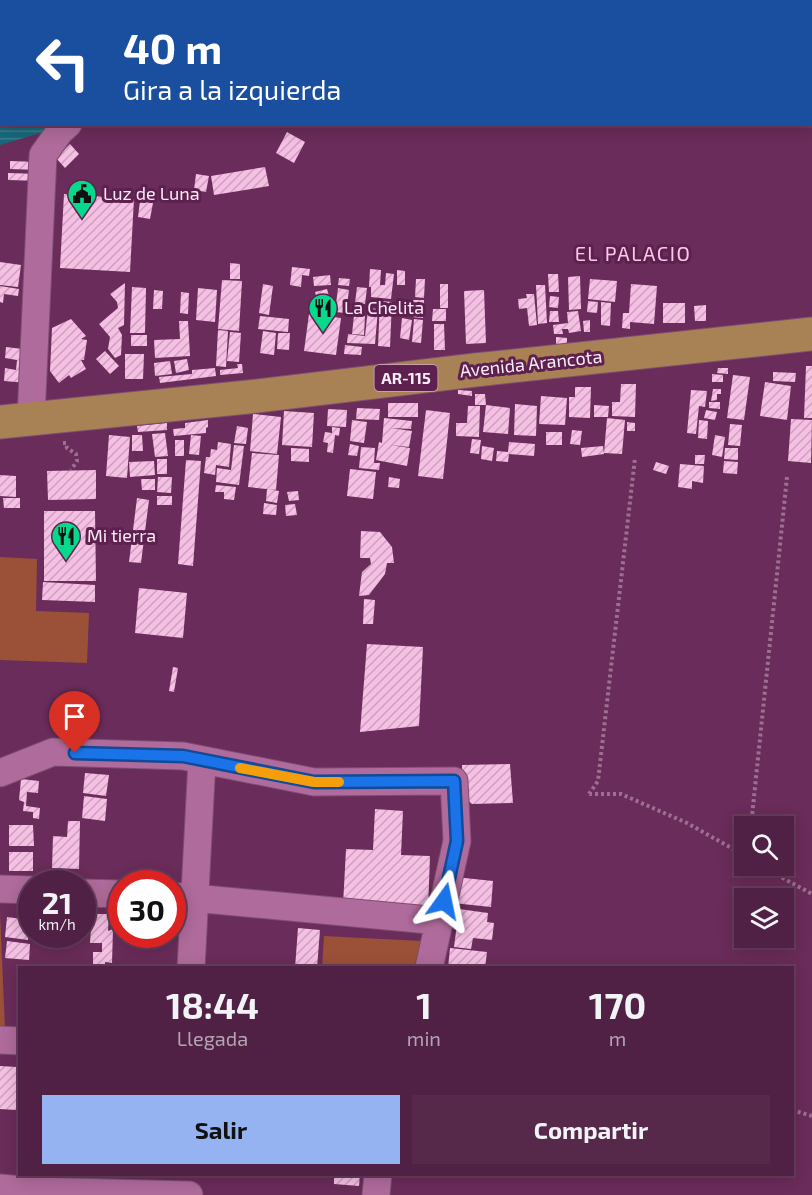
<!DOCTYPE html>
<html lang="es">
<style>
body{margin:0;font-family:"Exo 2",sans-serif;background:#56294b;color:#f1f3f6;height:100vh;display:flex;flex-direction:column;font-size:22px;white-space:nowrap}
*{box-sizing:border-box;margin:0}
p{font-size:20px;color:#b4a3b2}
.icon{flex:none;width:33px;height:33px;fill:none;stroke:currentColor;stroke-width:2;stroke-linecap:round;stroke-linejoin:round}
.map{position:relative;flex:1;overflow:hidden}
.panel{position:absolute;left:18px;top:966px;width:776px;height:210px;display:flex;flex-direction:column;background:#502144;border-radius:0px;box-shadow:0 3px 15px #0003,0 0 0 2px #673e5d}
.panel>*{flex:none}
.top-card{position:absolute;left:0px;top:0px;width:813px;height:126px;box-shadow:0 3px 15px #0003,0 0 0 2px #673e5d;background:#1a4fa0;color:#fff;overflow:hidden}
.tools{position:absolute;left:734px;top:816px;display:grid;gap:12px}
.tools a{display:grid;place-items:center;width:60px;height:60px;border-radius:0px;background:#502144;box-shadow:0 3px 15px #0003,0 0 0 2px #673e5d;font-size:30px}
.speed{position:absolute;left:18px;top:870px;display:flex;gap:12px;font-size:30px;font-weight:700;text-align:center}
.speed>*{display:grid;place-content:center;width:78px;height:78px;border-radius:50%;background:#502144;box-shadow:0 3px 15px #0003,0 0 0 2px #673e5d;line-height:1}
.speed small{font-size:15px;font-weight:400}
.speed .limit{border:9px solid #d22;background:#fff;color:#111}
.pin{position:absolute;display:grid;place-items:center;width:51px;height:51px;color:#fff;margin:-62px -26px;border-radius:50% 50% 50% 0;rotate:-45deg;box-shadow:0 0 6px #0007}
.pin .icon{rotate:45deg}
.me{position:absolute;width:66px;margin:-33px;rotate:12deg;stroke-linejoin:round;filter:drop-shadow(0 0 4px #0008)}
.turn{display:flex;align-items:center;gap:21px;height:126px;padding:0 24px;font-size:27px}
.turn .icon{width:78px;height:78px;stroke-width:2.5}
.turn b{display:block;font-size:42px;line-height:51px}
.eta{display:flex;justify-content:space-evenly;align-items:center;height:102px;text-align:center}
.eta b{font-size:36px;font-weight:700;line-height:42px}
.cta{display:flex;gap:12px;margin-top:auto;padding:12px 24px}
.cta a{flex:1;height:69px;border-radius:0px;background:#95b2f1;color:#111;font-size:24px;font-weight:700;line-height:69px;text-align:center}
.cta a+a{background:#56294b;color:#f1f3f6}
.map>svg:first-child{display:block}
</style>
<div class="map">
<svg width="812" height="1195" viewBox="0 0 812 1195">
<defs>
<pattern id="water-rules" width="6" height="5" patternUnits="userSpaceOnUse" patternTransform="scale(1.5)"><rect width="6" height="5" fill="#17687c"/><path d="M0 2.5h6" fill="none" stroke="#3a7e8f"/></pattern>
<pattern id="building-hatch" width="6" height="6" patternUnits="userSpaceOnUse" patternTransform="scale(1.5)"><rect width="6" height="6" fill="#f6bfe4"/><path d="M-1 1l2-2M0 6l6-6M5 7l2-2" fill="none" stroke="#cba1be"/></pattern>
</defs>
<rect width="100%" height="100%" fill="#6a2c5a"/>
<path fill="#9b5038" d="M0,557L37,559L36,611L89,613L87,663L0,660Z
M0,912L5,1029H0Z
M324,936L422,941L414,967L322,968Z"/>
<path fill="url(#water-rules)" d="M242,0H519L239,1Z
M0,72L2,124L67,125L0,145Z"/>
<path fill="url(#building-hatch)" d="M287,132L305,142L294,163L276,153Z
M70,144L79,154L65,168L56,158Z
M10,161L38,162V170L10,169Z
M265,167L269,186L214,195L211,176Z
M8,173L40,174V181L8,180Z
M196,174L209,176L206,192L194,190Z
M64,194L134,199L130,272L60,268Z
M140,201L153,203L150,219L138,217Z
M0,262L21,265L18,287L0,285Z
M230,263L240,264V279H230Z
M292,267L310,269L309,276L302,275L301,287L290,285Z
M370,269L381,270L380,285H385L386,273L394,274L391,299L371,297V287H369Z
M397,270L405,271V285H397Z
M548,274H558L559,292H549Z
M330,275L331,285L314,286L313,277Z
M580,276L581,309L569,310L568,277Z
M339,278L350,279L349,286L338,285Z
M416,279H425L424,298L415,297Z
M590,279L617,281L615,302L588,299Z
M222,280L242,281L239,331L218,329Z
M125,283L124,325L118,328L122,335L121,355L115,358L108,349L110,337L99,324L118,308L117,302L110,294Z
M263,284L273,286L269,315L259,313Z
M440,284H448V308H440Z
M631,284L657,286L654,324L630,322V329L622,328L623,313H629Z
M536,285H545L547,323L538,324Z
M0,286L19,289L18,296L4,294L3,303L0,302Z
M132,287L146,288L145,333H130Z
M357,287L367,288L365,304L355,303Z
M198,288L217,290L215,322L196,320Z
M338,288L349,290L346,313L335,312Z
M327,289L329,296L317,299L315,292Z
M154,290L163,291L162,309H153Z
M484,290L486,343L466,344L464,291Z
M181,292L189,293L188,314L180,313Z
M526,294H534L537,325L529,326L527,308L519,309L518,299L527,298Z
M550,296L559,297L558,308L549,307Z
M313,299L334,301L333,316L312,313Z
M413,300H424L423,318L412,317Z
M380,301L392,302L390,347L378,346Z
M588,301L598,302L597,313L587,312Z
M601,302L611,303L610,326L601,325Z
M663,303H685V323H663Z
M706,305V321H695L694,306Z
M368,308L378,309L375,344L347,343L348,334L365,336Z
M433,309H446V321H432Z
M550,311H558L559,322H549Z
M578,311L581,331L569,333L568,329H562L563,334H554L553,325L568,323L567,312Z
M309,314L341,318L336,355L304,351Z
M354,315L365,316L364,335L352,334Z
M260,316L289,319L288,332L258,329Z
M402,318L412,320L409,340L400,338Z
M71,319L86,336L81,339L87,340L84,360H81L86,369L71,378L69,375L59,383L50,371L52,328Z
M414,319L423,320L421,343L412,342Z
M590,320V332H584L583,321Z
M179,321H188L190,356L155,358L154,340L180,339Z
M434,324H444L445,350H434Z
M218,330L228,331L226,367L216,366Z
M263,331L276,333L274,355L260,353Z
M230,332L241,333L239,362L227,361Z
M278,333H290L289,350L277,349Z
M131,335H147V346H131Z
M556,337L567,338V346L556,345Z
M345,345L362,347L361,355L344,354Z
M6,347L31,350L27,383L4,381L5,368L16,370L17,360L5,358Z
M105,351L119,366L110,374L96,359Z
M125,354H144L143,379H125Z
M187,359L189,370L176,373L174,361Z
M170,361L172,374L155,376L154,363Z
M237,364H242L243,373L220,375V370L238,368Z
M806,366H812V418H804Z
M215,368L216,376L160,383L159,377L192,374V370Z
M718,368H728V374L717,373Z
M773,372L796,373L795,382L773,381Z
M712,374L723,375V382H712Z
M733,375L750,377L744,420L727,418Z
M765,382L791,386L787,420L760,416Z
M621,384H636L635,417L612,416V402H620Z
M575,387H591L590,418L569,417V397H575Z
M713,389H721V394H717V400L711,401Z
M458,390L472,391V396L458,394Z
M691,390L707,391L705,407L699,406L696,434L687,433Z
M475,394H485L486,405H475Z
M541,396L567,398L565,425L539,424Z
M709,402H720V409L709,408Z
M388,403H418V417H388Z
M515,404L537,406L536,436L514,435Z
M486,405L510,408L508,434L483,432Z
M594,405L609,406L608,417H594Z
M468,406H480L479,437L456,436V423H467Z
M357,408L380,409L379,420L356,419Z
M328,409L347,410L346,427L327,426Z
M426,410L450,413L443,479L418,476Z
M706,410L717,412L715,420L704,418Z
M284,411L314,413L312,447L282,445Z
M253,414L281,417L277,454L250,451Z
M384,418L412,421L411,429L391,428L412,431L409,447L390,445L410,448L407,466L376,460L379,442L382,443Z
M607,418L625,420L622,454L604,453Z
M791,419L812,420L811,463L788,461Z
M208,420V427L206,428V433L174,436L173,429L185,428V423Z
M352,420L367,422L364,443L350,441Z
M699,420L708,421L707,439L698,438Z
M627,422L635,423V431H627Z
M167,423V430L138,432L137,426Z
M730,424L742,425L740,446L728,445Z
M237,426L248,428L246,444L234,443Z
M332,427L340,428L339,436L335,435L333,453L327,452L328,443L323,442L325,432L332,433Z
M572,430L582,431L580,445L570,444Z
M546,432H562V445H546Z
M165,433L168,456L155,457L152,434Z
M109,435L130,437L127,478L106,476Z
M132,435H142L143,451H132Z
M191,435L201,436L199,455L189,454Z
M715,435L725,437L722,457L712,455Z
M472,439L481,440L479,454L470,453Z
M175,440H184V456H175Z
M218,442L231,444L229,467L216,465L215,475L204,473L206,457H210L211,449L217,450Z
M509,442L535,444L534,456L509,454L508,462L496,461L497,451L508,452Z
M350,444L359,446L357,456L348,455Z
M234,445L244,446L239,485L216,482L217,468L231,470Z
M482,446L494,448L492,461L481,459Z
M603,446L604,454L582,457L581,448Z
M361,447L375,448L374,463H380L379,470L359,468Z
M291,448L309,449V462L291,461Z
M725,448H738V460L724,459Z
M252,453L279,455L276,490L248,487Z
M695,455H705L704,464H695Z
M157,459H167V474H157Z
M186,460L201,461L193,566L178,564Z
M154,461L155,475L130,477L129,462Z
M724,461L738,462L737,474L723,473Z
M656,462L669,466L666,474L653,470Z
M680,464L704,466L703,483L692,481V489L678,487Z
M350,469L376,472L373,499L347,496Z
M96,470V499L48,500L47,471Z
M0,475L16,476V497L0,496Z
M158,477H172L171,493L157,492Z
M389,477L400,479L399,488L388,487Z
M141,479H155V490H142Z
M216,485L236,487L234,500L224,499V492H215Z
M267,489L279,491L277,503L266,501Z
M298,491L299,500L289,501L287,492Z
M157,496H172V505H157Z
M3,498H20V508H4Z
M137,498L149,500L141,563L129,562Z
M264,503L277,505L276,515L263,514Z
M295,504L297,515L286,516L285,505Z
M44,511H95L96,581H44Z
M361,531L380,532L392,547L394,563H387L385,574L369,595L359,596L362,572L371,564L370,558H360Z
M43,582L95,585V602L42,600Z
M139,588L187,593L183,638L135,633Z
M364,599L375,600L373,624H363Z
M367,644L423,647L419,726L360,732Z
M173,667L178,668L174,692L169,691Z
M510,764L513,803L472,804L463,796L462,765Z
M85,773L109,775L106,796L83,793Z
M21,779L39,781L38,793L27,792L26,806L40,808L39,819L33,818V812L23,811L24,802L19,800Z
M84,796L107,799L105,821L82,818Z
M375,809L403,811L401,855L430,856L428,910L343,905L346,849L373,850Z
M68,821H80L79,869L52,868L53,836L67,837Z
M9,825H33L34,846H9Z
M9,852H33V871H9Z
M455,877L493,881L491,907L453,903Z
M459,909L488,913L487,922L494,923L492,940L473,938L471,949L454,947Z
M92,914H109L108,931L113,929L112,963L105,962V968H93V952H102V943H90Z
M7,917L30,920L28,940L5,937Z
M298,928L320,930L317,968H295Z
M7,941L30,944L29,960L5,958Z
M450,948L487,952L485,968H448Z
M0,1066L17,1067L16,1110L0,1109Z
M17,1117H20V1153H16Z
M334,1174H360L359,1186L334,1184Z"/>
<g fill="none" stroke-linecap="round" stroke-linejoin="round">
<g stroke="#7e4d72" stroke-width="29">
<path id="minor" d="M31,418L43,155L60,131L68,124
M0,773L53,752L183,756L314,782L454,781L457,841L429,968
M0,889L32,890
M82,893L122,894
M172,896L440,921
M191,968L202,760
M0,1040L20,1041
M0,1188L34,1191L189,1195
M376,1195L378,1174"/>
</g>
<g stroke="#7e4d72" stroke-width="35">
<path id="major" d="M0,422L248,397L475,370L812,334"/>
</g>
<path stroke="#9d6f90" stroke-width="4" stroke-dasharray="3 3" stroke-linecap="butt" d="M63,443H66L67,448L76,454L77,461L71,470
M589,794L598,781L635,458
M589,794H621L687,823L744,855
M751,826L787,477
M761,866L812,894
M792,1110L812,1116"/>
<use href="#minor" stroke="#af6b9b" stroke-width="27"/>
<use href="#major" stroke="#a88155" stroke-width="33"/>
</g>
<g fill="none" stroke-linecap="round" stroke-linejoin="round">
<g stroke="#114b97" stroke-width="15">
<path id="route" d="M75,753L183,756L314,782L454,781L457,841L444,901"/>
</g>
<use href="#route" stroke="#1a73e8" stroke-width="10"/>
<path stroke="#f59e0b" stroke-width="10" d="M240,768L314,782H339"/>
</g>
<defs>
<g id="civic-pin" transform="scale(1.5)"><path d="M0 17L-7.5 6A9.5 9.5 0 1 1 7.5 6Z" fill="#06d98b" stroke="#5e214f"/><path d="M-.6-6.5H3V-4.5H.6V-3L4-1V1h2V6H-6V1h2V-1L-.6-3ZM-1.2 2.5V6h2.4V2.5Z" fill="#111"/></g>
<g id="restaurant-pin" transform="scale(1.5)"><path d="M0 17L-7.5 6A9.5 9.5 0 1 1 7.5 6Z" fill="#06d98b" stroke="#5e214f"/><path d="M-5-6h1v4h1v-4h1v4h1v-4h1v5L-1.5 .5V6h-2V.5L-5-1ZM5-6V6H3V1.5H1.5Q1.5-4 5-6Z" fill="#111"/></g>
</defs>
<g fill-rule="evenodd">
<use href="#civic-pin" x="82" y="194"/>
<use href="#restaurant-pin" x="323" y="308"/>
<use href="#restaurant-pin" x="66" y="536"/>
</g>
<g text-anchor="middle" stroke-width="6" stroke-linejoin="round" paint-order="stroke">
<rect fill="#5e214f" stroke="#ccafc4" stroke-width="1.5" x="374.5" y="365" width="63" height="26" rx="4.5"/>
<g font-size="16" font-weight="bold" fill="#fbecf6">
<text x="406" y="384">AR-115</text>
</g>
<g font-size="18" fill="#fbecf6" stroke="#5e214f" text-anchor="start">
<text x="103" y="200">Luz de Luna</text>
<text x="344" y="314">La Chelita</text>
<text x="87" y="542">Mi tierra</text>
</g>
<g font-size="18" fill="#fbecf6" stroke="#5e214f">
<text transform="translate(531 364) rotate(-6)" y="6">Avenida Arancota</text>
</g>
<g font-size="20" letter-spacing="1.5" fill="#f7cae8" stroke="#5e214f">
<text x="633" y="261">EL PALACIO</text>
</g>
</g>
</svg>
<div class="tools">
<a><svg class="icon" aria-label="search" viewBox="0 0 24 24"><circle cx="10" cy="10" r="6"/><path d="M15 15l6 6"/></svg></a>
<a><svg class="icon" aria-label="layers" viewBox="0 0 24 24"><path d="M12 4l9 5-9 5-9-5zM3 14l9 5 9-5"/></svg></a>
</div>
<div class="speed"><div>21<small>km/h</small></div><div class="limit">30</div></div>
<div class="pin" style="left:75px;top:753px;background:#d93025"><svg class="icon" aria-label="arrive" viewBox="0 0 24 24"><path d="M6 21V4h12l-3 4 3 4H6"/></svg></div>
<svg class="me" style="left:444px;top:901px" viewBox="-20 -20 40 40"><path d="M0-17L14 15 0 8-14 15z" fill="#1a73e8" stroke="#fff" stroke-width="4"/></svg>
<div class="top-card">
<div class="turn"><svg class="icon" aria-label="left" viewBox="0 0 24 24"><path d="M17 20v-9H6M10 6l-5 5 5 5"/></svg><div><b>40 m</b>Gira a la izquierda</div></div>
</div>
<section class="panel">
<div class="eta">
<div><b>18:44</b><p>Llegada</p></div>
<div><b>1</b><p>min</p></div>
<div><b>170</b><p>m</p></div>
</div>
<div class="cta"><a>Salir</a><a>Compartir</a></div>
</section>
</div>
